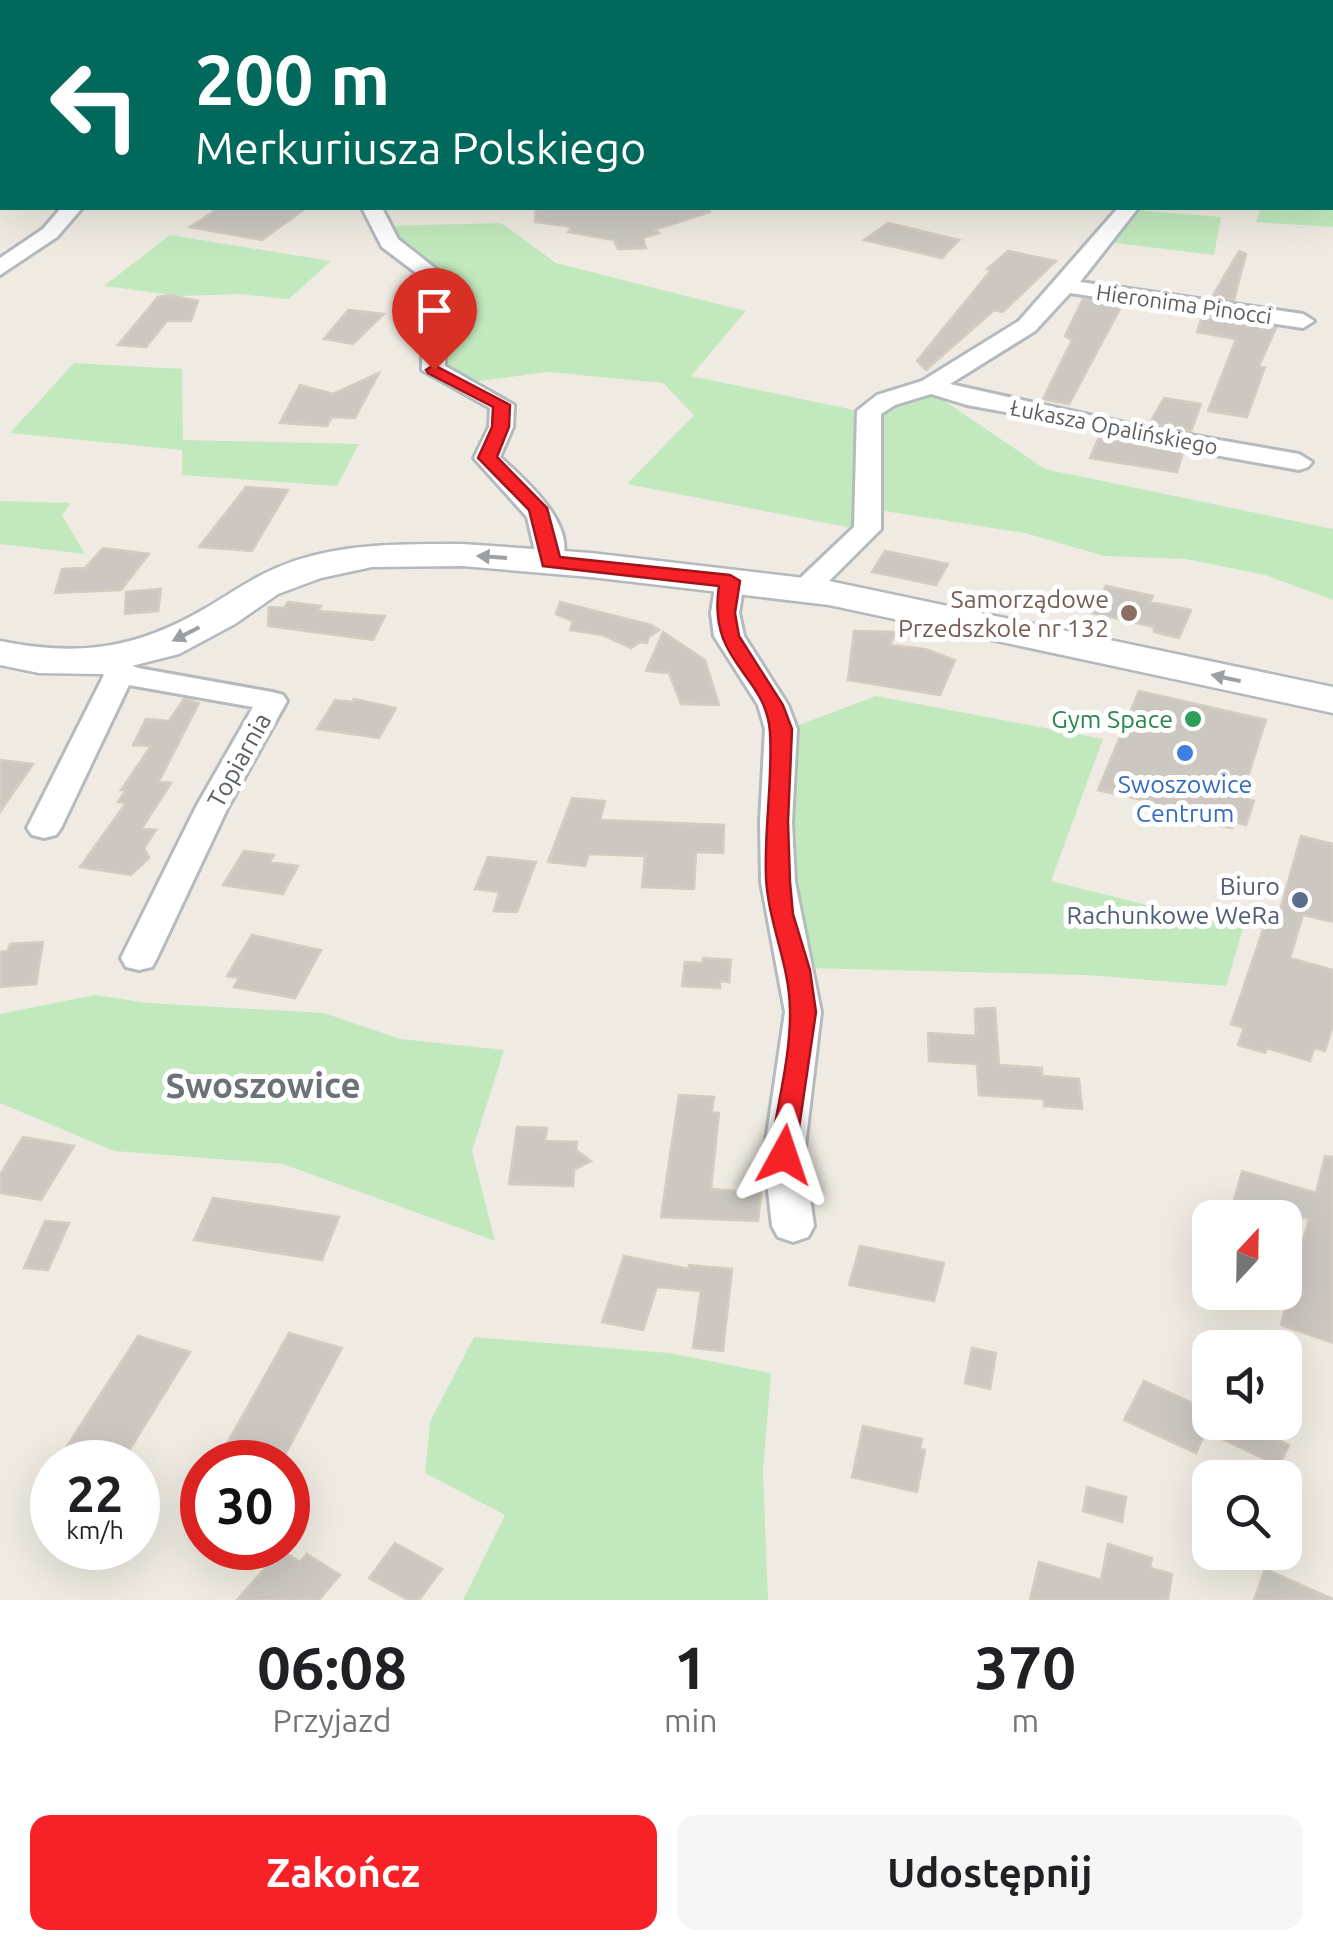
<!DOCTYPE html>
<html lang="pl">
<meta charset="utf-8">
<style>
body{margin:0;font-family:Ubuntu,sans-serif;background:#f6f6f6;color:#202124;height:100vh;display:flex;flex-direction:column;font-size:38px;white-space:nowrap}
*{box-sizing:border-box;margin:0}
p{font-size:32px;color:#757577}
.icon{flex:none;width:55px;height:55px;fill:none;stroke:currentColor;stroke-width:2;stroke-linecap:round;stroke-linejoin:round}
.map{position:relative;height:1600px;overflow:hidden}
.drawer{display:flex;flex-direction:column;background:#fff;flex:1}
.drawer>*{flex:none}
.hud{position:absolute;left:0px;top:0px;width:1335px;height:210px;box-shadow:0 10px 40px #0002;background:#00695c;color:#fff;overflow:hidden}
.needle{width:65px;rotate:22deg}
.controls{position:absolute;left:1192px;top:1200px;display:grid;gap:20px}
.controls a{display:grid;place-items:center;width:110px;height:110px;border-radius:20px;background:#fff;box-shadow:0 10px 40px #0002;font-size:50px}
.speed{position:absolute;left:30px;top:1440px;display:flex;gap:20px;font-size:50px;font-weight:700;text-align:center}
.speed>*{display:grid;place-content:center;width:130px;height:130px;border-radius:50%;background:#fff;box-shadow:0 10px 40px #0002;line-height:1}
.speed small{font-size:25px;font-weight:400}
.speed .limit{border:15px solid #d22;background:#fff;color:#111}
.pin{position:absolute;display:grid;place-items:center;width:85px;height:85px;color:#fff;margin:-102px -42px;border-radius:50% 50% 50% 0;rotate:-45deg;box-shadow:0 0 10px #0007}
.pin .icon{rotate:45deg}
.me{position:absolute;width:110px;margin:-55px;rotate:5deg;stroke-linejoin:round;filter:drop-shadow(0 0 8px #0008)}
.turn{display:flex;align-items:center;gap:35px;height:210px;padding:0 30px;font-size:45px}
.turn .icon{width:130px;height:130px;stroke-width:2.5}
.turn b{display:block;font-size:70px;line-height:85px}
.eta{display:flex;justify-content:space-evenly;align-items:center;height:170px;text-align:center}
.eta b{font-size:60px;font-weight:600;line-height:70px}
.action{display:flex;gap:20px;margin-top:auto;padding:20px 30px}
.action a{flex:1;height:115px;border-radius:20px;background:#f72128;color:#fff;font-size:40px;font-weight:600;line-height:115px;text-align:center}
.action a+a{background:#f6f6f6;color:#202124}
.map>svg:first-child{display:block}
</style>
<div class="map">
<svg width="1333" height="1600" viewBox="0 0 1333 1600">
<rect width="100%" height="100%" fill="#efebe2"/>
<path fill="#c2e9bd" d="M813,0H1210L1211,2H811Z
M1333,177V227L1256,222L1261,208H1332Z
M1135,210L1221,217L1214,255L1108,242Z
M501,223L556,263L746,311L691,376L859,411L857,529L627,484L694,415L663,383L548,372L464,383L441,369L443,276L404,252L386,226Z
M170,235L331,261L289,299L240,294L181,296L104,286Z
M74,363L182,369L183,440L359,444L337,486L182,475V450L10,433Z
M927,389L1045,469L1333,529V600L1265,575L1186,559L1104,556L1025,533L878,510L880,412Z
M0,501L71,503L62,515L85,554L0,544Z
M876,696L1103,739L1051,881L1243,929L1226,986L1087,975L806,968L786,818L794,727Z
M95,995L148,1003L324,1013L400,1039L504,1050L472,1151L495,1241L283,1164L114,1151L0,1103V1014Z
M474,1337L669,1353L771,1373L763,1471L768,1600H463L505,1515L425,1473L430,1422Z"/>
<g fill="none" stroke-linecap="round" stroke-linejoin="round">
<path stroke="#a2e1ff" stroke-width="5" d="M344,0L348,2"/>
</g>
<path fill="#ccc7c1" stroke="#d4ccc0" stroke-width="2.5" d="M219,208H306L262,240L190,227Z
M536,208H709L710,212L654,230L659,233L643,238L646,248L618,249L614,240L568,232L573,227L535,222Z
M888,223L959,240L942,258L864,240Z
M1008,251L1056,261L1003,312L994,310L926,370L917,361L991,270L987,269Z
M1239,251L1246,254L1234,300L1212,297Z
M169,295L198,301L191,321H167L146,347L118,345L158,297Z
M1083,299L1122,305L1069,404L1043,399L1072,340L1065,336Z
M348,310L384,314L353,344L324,339Z
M1202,317L1276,328L1259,366L1265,367L1247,417L1208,411L1236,339L1197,332Z
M379,373L355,418L332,417L327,426L280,423L300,385L333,394Z
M1164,398L1201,404L1191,431L1149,424Z
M1099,437L1121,441L1183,453L1177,472L1090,458Z
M246,487L288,490L252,551L199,547Z
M103,548L149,554L121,590L55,593L62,569L85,568Z
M885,551L948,564L936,585L872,572Z
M1106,586L1153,596L1150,602L1191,610L1179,638L1154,632V627L1092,613Z
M161,589L158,611L125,614L126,592Z
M288,602L321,606L318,611L385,616L373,640L268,626L269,607L284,608Z
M560,602L651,625L659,630L649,637L647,643L640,642L631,648L603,635L570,630L573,621L556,614Z
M854,631L896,632L890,645L925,649L955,660L940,695L848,680Z
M663,632L705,660L719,705L681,704L669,673L646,671Z
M1139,691L1266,720L1241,798L1254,801L1246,825L1234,822L1232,828L1189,820L1148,810L1151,802L1098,790Z
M184,699L199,703L159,781L171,783L142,828L156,830L144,848L149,858L131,875L80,867L126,803L118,802L126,790H121L151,746L133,745L146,719L169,721Z
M354,699L396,708L379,738L317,729L335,700L352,702Z
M0,760L33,764L0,812Z
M572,798L605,801L600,820L724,825L723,853L696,852L694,889L642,887L645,856L589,854L585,866L548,862Z
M1301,836L1333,844V922L1303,915L1290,958L1333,970V1025L1325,1051L1314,1048L1310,1061L1267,1048L1265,1053L1238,1045L1244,1028L1231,1024L1269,912L1279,914Z
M244,851L274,855L270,862L298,866L283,894L223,885Z
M488,857L536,862L517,912L494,911L499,892L475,889Z
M252,935L321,950L295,998L234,987L239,978L227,976Z
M43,942L36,984L0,987V952L8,951L10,944Z
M703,958L731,960L729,982L720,981V988L682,986L685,962L703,963Z
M995,1008L999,1065L1042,1068V1076L1079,1079L1082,1109L1044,1106V1099L979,1095L977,1064L929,1061L928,1033L976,1036L975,1009Z
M679,1095L714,1097L712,1112L719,1113L711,1189L761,1193L758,1221L661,1217Z
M517,1127L547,1128L545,1141L577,1142L576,1150L591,1161L574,1170L573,1186L509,1184Z
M23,1137L74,1146L41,1200L0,1193V1175Z
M1325,1156L1333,1157V1343L1281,1325L1309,1218H1229L1242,1171L1316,1193Z
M213,1198L276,1207L339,1217L322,1260L194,1240Z
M45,1221L69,1223L48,1270L24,1268Z
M860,1246L944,1263L934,1301L849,1285Z
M624,1256L689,1269V1265L732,1269L723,1351L693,1348L701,1291L657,1287L643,1330L602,1322Z
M289,1333L342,1348L281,1462L224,1449Z
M138,1336L190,1352L122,1462H100L64,1451Z
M972,1348L996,1353L990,1389L965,1383Z
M1144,1381L1210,1411L1209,1422H1242L1289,1445L1279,1466L1206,1431L1196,1453L1124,1420Z
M863,1426L922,1439L920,1449L925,1450L917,1492L852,1477Z
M1087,1487L1126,1497L1122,1522L1083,1511Z
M395,1543L442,1569L419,1600H408L369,1578Z
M1108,1544L1152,1558L1150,1568L1172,1574L1168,1600H1030L1039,1562L1101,1580Z
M307,1554L340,1575L319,1600H237L275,1557L289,1555L300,1562Z
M1265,1569L1333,1599V1600H1254Z"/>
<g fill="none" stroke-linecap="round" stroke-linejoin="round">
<g stroke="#b5babe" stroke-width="6">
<path id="street" d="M1211,0H1227L1228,2H1212Z
M0,48H2V58H0Z
M1332,128H1333V140H1332Z
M61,208H82L57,237L0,275V258L43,229Z
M362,208H382L398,239L445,276V366L514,405L513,427L500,457C526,481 582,528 559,568H539L527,517L474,458L489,427L490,408L422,370L423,278L382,247Z
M1118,208H1138L1080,282L1303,314L1314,321L1303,328L1070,293L1035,331L950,384L1138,426L1299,454L1312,462L1308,467L1299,470L1137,441L1078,425L967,405L931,394L895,405L881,414V529L814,596H794L790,590L794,584L854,527L857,411L877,395L922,381L1019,321Z
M730,573L744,581L739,613L744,636L788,705L797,729L792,822L795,882L821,1012L804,1155L814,1226L808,1237L793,1242L778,1237L772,1226L764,1155L785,1012L761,882L760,822L765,729L758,705L714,636L711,613L716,581Z
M100,653L138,668L272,692L283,695L287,701L228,807L157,958L152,967L139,970L126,967L121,958L196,807L253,707L129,685L61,828L56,835L44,838L32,835L27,828L104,675L85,662L89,656Z"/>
</g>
<g stroke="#b4b9be" stroke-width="5">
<path id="secondary" d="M462,544L591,553L829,581L1333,687V713L829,605L591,577L462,566L372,567L321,578L278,594L235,624L179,654L100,674L39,673L0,665V641C79,657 136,649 206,608C238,589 259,573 294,561C348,543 406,544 462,544Z"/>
</g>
<use href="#street" fill="#fff" fill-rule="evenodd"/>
<use href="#secondary" fill="#fff" fill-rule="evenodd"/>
</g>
<defs><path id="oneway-solid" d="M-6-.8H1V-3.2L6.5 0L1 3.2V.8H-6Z" transform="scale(2.5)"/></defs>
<g fill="#9da0a3">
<use href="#oneway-solid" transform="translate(492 557) rotate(-176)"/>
<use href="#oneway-solid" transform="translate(186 634) rotate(153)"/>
<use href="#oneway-solid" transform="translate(1226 678) rotate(-168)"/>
</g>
<path fill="#f72128" stroke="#a1151a" stroke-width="2.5" d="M434,365L510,405L509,427L497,457L547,508L560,557L730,575L740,581L735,613L739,636L783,705L792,729L788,822L790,882L793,914L810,970L816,1012L794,1162L784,1165L774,1162L770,1155C776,1110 791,1056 790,1011C790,965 768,923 766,877C764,829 773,779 770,732C766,673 707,664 719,586L543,566L529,510L478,458L492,427L493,407L428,373L426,370Z"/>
<circle fill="#8d6e63" stroke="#fff" stroke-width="4" cx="1129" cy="613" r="10"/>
<circle fill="#2e9e5b" stroke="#fff" stroke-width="4" cx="1193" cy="719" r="10"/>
<circle fill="#3f7fe0" stroke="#fff" stroke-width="4" cx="1185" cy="753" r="10"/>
<circle fill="#5c6f8a" stroke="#fff" stroke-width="4" cx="1300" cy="900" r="10"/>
<g text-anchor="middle" stroke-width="10" stroke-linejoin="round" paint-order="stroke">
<g font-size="22" fill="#5b6065" stroke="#fff">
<text transform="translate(1184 304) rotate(8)" y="8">Hieronima Pinocci</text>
<text transform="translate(1114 427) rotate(11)" y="8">Łukasza Opalińskiego</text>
</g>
<g font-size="25" fill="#785e54" stroke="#fff" text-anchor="end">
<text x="1109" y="608">Samorządowe<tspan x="1109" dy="29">Przedszkole nr 132</tspan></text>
</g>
<g font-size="25" fill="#27864d" stroke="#fff" text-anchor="end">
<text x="1173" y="728">Gym Space</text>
</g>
<g font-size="25" fill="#5b6065" stroke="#fff">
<text transform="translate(239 760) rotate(-61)" y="9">Topiarnia</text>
</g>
<g font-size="25" fill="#366cbe" stroke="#fff">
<text x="1185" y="793">Swoszowice<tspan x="1185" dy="29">Centrum</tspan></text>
</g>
<g font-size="25" fill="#4e5e75" stroke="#fff" text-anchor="end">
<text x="1280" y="895">Biuro<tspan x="1280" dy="29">Rachunkowe WeRa</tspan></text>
</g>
<g font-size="35" font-weight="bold" fill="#6c7277" stroke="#fff">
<text x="263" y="1098">Swoszowice</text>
</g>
</g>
</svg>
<div class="controls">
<a><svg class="needle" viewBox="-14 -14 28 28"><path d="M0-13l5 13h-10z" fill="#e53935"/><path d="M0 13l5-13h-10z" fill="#757577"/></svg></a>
<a><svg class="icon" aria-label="sound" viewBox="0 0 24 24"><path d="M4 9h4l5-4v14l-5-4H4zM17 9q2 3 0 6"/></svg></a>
<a><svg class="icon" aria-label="search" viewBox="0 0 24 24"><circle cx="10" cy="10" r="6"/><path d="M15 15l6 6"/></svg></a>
</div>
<div class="speed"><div>22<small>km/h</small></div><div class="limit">30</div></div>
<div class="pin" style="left:434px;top:370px;background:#d93025"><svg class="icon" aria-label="arrive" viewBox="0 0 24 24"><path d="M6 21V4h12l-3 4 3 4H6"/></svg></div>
<svg class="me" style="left:784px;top:1155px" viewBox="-20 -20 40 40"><path d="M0-17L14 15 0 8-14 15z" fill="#f72128" stroke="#fff" stroke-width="4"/></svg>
<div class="hud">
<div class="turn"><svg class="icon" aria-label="left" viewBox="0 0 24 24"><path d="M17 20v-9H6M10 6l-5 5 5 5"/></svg><div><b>200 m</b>Merkuriusza Polskiego</div></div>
</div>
</div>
<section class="drawer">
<div class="eta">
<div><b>06:08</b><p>Przyjazd</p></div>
<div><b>1</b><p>min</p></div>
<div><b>370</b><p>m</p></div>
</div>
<div class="action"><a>Zakończ</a><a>Udostępnij</a></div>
</section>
